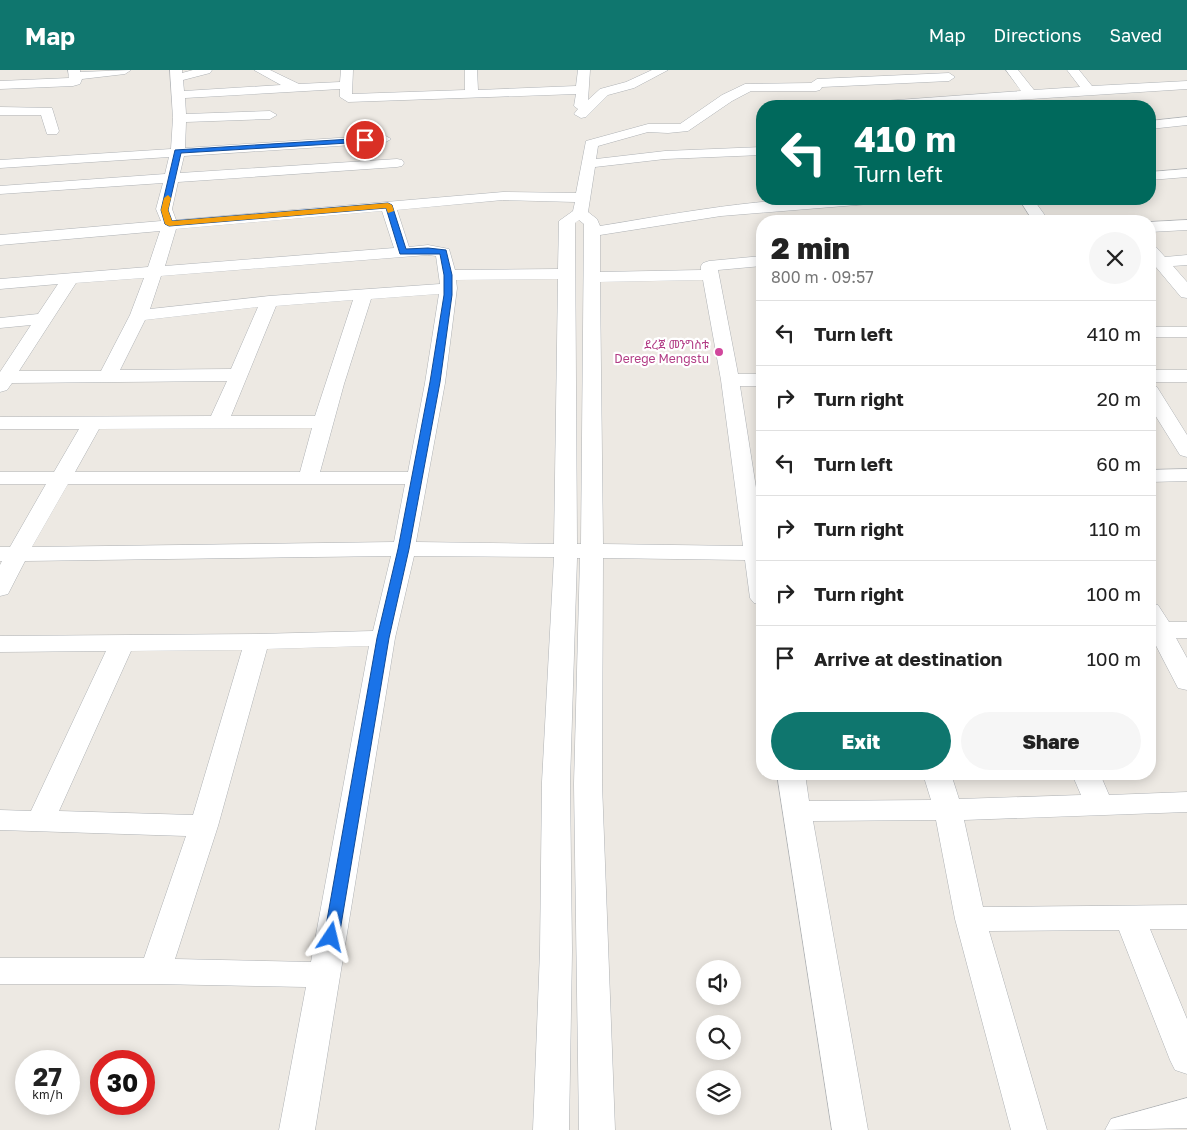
<!DOCTYPE html>
<meta charset="utf-8">
<style>
body{margin:0;font-family:"Golos Text","Noto Sans Ethiopic",sans-serif;background:#f6f6f6;color:#222;height:100vh;display:flex;flex-direction:column;font-size:19px;white-space:nowrap}
*{box-sizing:border-box;margin:0}
p{font-size:16px;color:#767676}
.icon{flex:none;width:28px;height:28px;fill:none;stroke:currentColor;stroke-width:2;stroke-linecap:round;stroke-linejoin:round}
.map{position:relative;flex:1;overflow:hidden}
.details{position:absolute;left:756px;top:145px;width:400px;height:565px;display:flex;flex-direction:column;background:#fff;border-radius:20px;box-shadow:0 2px 12px #0003}
.details>*{flex:none}
.top-card{position:absolute;left:756px;top:30px;width:400px;height:105px;border-radius:20px;box-shadow:0 2px 12px #0003;background:#00695c;color:#fff;overflow:hidden}
.buttons{position:absolute;left:696px;top:890px;display:grid;gap:10px}
.buttons a{display:grid;place-items:center;width:45px;height:45px;border-radius:50%;background:#fff;box-shadow:0 2px 12px #0003;font-size:25px}
.speed{position:absolute;left:15px;top:980px;display:flex;gap:10px;font-size:25px;font-weight:700;text-align:center}
.speed>*{display:grid;place-content:center;width:65px;height:65px;border-radius:50%;background:#fff;box-shadow:0 2px 12px #0003;line-height:1}
.speed small{font-size:12px;font-weight:400}
.speed .limit{border:8px solid #d22;background:#fff;color:#111}
.pin{position:absolute;display:grid;place-items:center;width:42px;height:42px;color:#fff;margin:-21px;border:2px solid #fff;border-radius:50%;box-shadow:0 1px 5px #0007}
.me{position:absolute;width:55px;margin:-28px;rotate:10deg;stroke-linejoin:round;filter:drop-shadow(0 0 4px #0008)}
.turn{display:flex;align-items:center;gap:18px;height:105px;padding:0 15px;font-size:22px}
.turn .icon{width:65px;height:65px;stroke-width:2.5}
.turn b{display:block;font-size:35px;line-height:42px}
.round{display:grid;place-items:center;flex:none;width:52px;height:52px;border-radius:26px;background:#f6f6f6}
.head{display:flex;align-items:center;justify-content:space-between;height:85px;padding:0 15px}
h1{font-size:30px;font-weight:800;line-height:38px}
.primary-button{display:flex;gap:10px;margin-top:auto;padding:10px 15px}
.primary-button a{flex:1;height:58px;border-radius:30px;background:#0f766e;color:#fff;font-size:20px;font-weight:800;line-height:58px;text-align:center}
.primary-button a+a{background:#f6f6f6;color:#222}
ul{padding:0;list-style:none}
li{display:flex;align-items:center;gap:15px;height:65px;padding:0 15px;border-top:1px solid #e0e0e0}
li div{flex:1}
li b{display:block;font-size:19px}
li em{font-style:normal}
header{display:flex;align-items:center;gap:30px;box-sizing:border-box;height:70px;padding:0 25px;background:#0f766e;color:#fff}
header strong{font-size:24px}
nav{display:flex;gap:28px;margin-inline-start:auto;font-size:18px}
.map>svg:first-child{display:block}
</style>
<header>
<strong>Map</strong>
<nav><a>Map</a><a>Directions</a><a>Saved</a></nav>
</header>
<div class="map">
<svg width="1187" height="1060" viewBox="0 0 1187 1060">
<rect width="100%" height="100%" fill="#ede9e3"/>
<g fill="none" stroke-linecap="round" stroke-linejoin="round">
<g stroke="#afb2b5" stroke-width="1">
<path id="minor" d="M68,0H80V2L131,0L125,4L82,9L80,14L73,16L0,19V11L69,8Z
M170,0H182V3L193,0H212L210,3L183,10L184,21L281,15L254,0H270L299,14L340,12L341,0H353L352,24L465,20V0H477L478,20L576,16L578,0H590L588,30L600,19L626,12L652,0H668L634,18L608,25L586,47L581,48L574,44L578,39L574,36L576,24L348,32L340,27V19L185,28L186,44L270,41L277,45L270,49L186,52L185,78L384,65L391,69L384,73L184,86L180,103L397,89L402,90L404,93L402,96L397,97L178,112L172,139L176,150L503,122L576,123L586,71L648,54H680L722,25L745,14L811,13L817,9L949,3L955,7L949,11L822,17L820,20L816,21H751L732,31L688,61L668,63L648,62L598,76L596,89L665,81L762,77V85L665,89L595,97L588,142L597,149L600,156C691,141 784,123 877,129L874,132L869,134L721,146L600,165V202L701,200V196L703,193L709,191L762,186V196L718,200L738,304H762V316H740L762,456V535L754,533L750,528L745,490L603,488L602,714L615,1060H579L574,714L580,488H577L570,712L572,881L569,1060H533L540,881L542,712L554,487L414,486L395,568L315,1060H279L306,917L155,914H0V888H144L186,766L0,760V740L31,741L106,581L0,582V566L257,564L373,561L391,486L25,491L8,524L0,526V495L2,491H0V477H10L46,414H0V402H54L79,359H0V347L211,346L227,311L12,313L7,320L0,322V302L31,255L0,258V248L38,244L58,214L0,219V209L148,197L160,161L0,175V165L161,151L156,139L163,113L0,124V116L165,104L169,87L0,98V90L171,79L173,48ZM503,130L575,132L573,141L559,151L558,199L455,200L449,179L428,175L409,177L397,140ZM382,141L394,178L165,196L176,159ZM579,150L584,154L581,474H577L575,153ZM428,185L436,186L440,214L269,226L150,239L161,206ZM144,208L130,245L101,301H19L76,213ZM558,209L554,474L416,472L445,313L457,218L456,210ZM703,210L721,310L743,476L603,474L600,212ZM439,224L425,313L408,402H320L344,314L371,229ZM353,230L315,346H231L276,236ZM258,237L231,299L120,300L145,250ZM312,358L300,402H75L99,359ZM68,414H405L394,472L32,477ZM369,576L311,892L175,889L218,756L267,579ZM242,580L193,745L59,741L131,581Z
M1006,0H1018L1034,20L1080,17L1067,0H1079L1092,16L1187,11V19L920,36H863L870,32L1021,21Z
M0,37L52,38L59,61L57,64H47L41,45H0Z
M1187,47V55L1150,59V51Z
M1187,99V107L1150,110V102Z
M1019,129H1033L1049,151H1033Z
M1187,150V160L1150,162V152Z
M1150,175L1156,177L1165,187L1187,185V195L1173,196L1187,212V228L1181,227L1150,190Z
M1150,257H1187V267H1150Z
M1150,300H1187V312H1150Z
M1150,315L1157,317L1187,365V387L1180,385L1150,337Z
M1187,399V411L1150,412V400Z
M1150,533L1158,535L1169,552H1187V568H1176L1187,588V620L1178,618L1152,568H1150Z
M777,704H805L809,731L931,730L923,704H951L959,729L1081,725L1072,704H1100L1109,725L1187,722V742L964,750L983,837L1187,835V859H1150L1187,949V1004L1175,1000L1170,990L1119,860L989,861L1047,1060H1011L955,849L936,750L813,751L868,1060H832Z
M1187,1028V1058L1105,1060L1111,1049Z"/>
</g>
<use href="#minor" fill="#fff" fill-rule="evenodd"/>
</g>
<path fill="#1a73e8" stroke="#114b97" d="M367,68L368,70L365,72L181,83L168,140L172,151L388,133L392,135L406,179L428,178L446,180L452,205V225L440,312L409,479L389,568L339,867L336,871L331,873L326,871L324,867L377,568L398,479L430,312L444,225V205L440,184H400L386,138L169,156L165,154L161,140L175,80Z"/>
<path fill="#f59e0b" d="M168,125L171,128L168,140L172,151L388,133L392,135L394,141L388,143L386,138L169,156L165,154L161,140L164,128Z"/>
<circle fill="#d1479c" stroke="#fff" stroke-width="2" cx="719" cy="282" r="5"/>
<g text-anchor="middle" stroke-width="4.5" stroke-linejoin="round" paint-order="stroke">
<g font-size="12" fill="#b23c85" stroke="#fff" text-anchor="end">
<text x="709" y="279">ደረጀ መንግስቱ<tspan x="709" dy="14">Derege Mengstu</tspan></text>
</g>
</g>
</svg>
<div class="buttons">
<a><svg class="icon" aria-label="sound" viewBox="0 0 24 24"><path d="M4 9h4l5-4v14l-5-4H4zM17 9q2 3 0 6"/></svg></a>
<a><svg class="icon" aria-label="search" viewBox="0 0 24 24"><circle cx="10" cy="10" r="6"/><path d="M15 15l6 6"/></svg></a>
<a><svg class="icon" aria-label="layers" viewBox="0 0 24 24"><path d="M12 4l9 5-9 5-9-5zM3 14l9 5 9-5"/></svg></a>
</div>
<div class="speed"><div>27<small>km/h</small></div><div class="limit">30</div></div>
<div class="pin" style="left:365px;top:70px;background:#d93025"><svg class="icon" aria-label="arrive" viewBox="0 0 24 24"><path d="M6 21V4h12l-3 4 3 4H6"/></svg></div>
<svg class="me" style="left:331px;top:867px" viewBox="-20 -20 40 40"><path d="M0-17L14 15 0 8-14 15z" fill="#1a73e8" stroke="#fff" stroke-width="4"/></svg>
<div class="top-card">
<div class="turn"><svg class="icon" aria-label="left" viewBox="0 0 24 24"><path d="M17 20v-9H6M10 6l-5 5 5 5"/></svg><div><b>410 m</b>Turn left</div></div>
</div>
<section class="details">
<div class="head"><div><h1>2 min</h1><p>800 m · 09:57</p></div><a class="round"><svg class="icon" aria-label="close" viewBox="0 0 24 24"><path d="M6 6l12 12M18 6L6 18"/></svg></a></div>
<ul>
<li><svg class="icon" aria-label="left" viewBox="0 0 24 24"><path d="M17 20v-9H6M10 6l-5 5 5 5"/></svg><div><b>Turn left</b></div><em>410 m</em></li>
<li><svg class="icon" aria-label="right" viewBox="0 0 24 24"><path d="M7 20v-9h11M14 6l5 5-5 5"/></svg><div><b>Turn right</b></div><em>20 m</em></li>
<li><svg class="icon" aria-label="left" viewBox="0 0 24 24"><path d="M17 20v-9H6M10 6l-5 5 5 5"/></svg><div><b>Turn left</b></div><em>60 m</em></li>
<li><svg class="icon" aria-label="right" viewBox="0 0 24 24"><path d="M7 20v-9h11M14 6l5 5-5 5"/></svg><div><b>Turn right</b></div><em>110 m</em></li>
<li><svg class="icon" aria-label="right" viewBox="0 0 24 24"><path d="M7 20v-9h11M14 6l5 5-5 5"/></svg><div><b>Turn right</b></div><em>100 m</em></li>
<li><svg class="icon" aria-label="arrive" viewBox="0 0 24 24"><path d="M6 21V4h12l-3 4 3 4H6"/></svg><div><b>Arrive at destination</b></div><em>100 m</em></li>
</ul>
<div class="primary-button"><a>Exit</a><a>Share</a></div>
</section>
</div>
